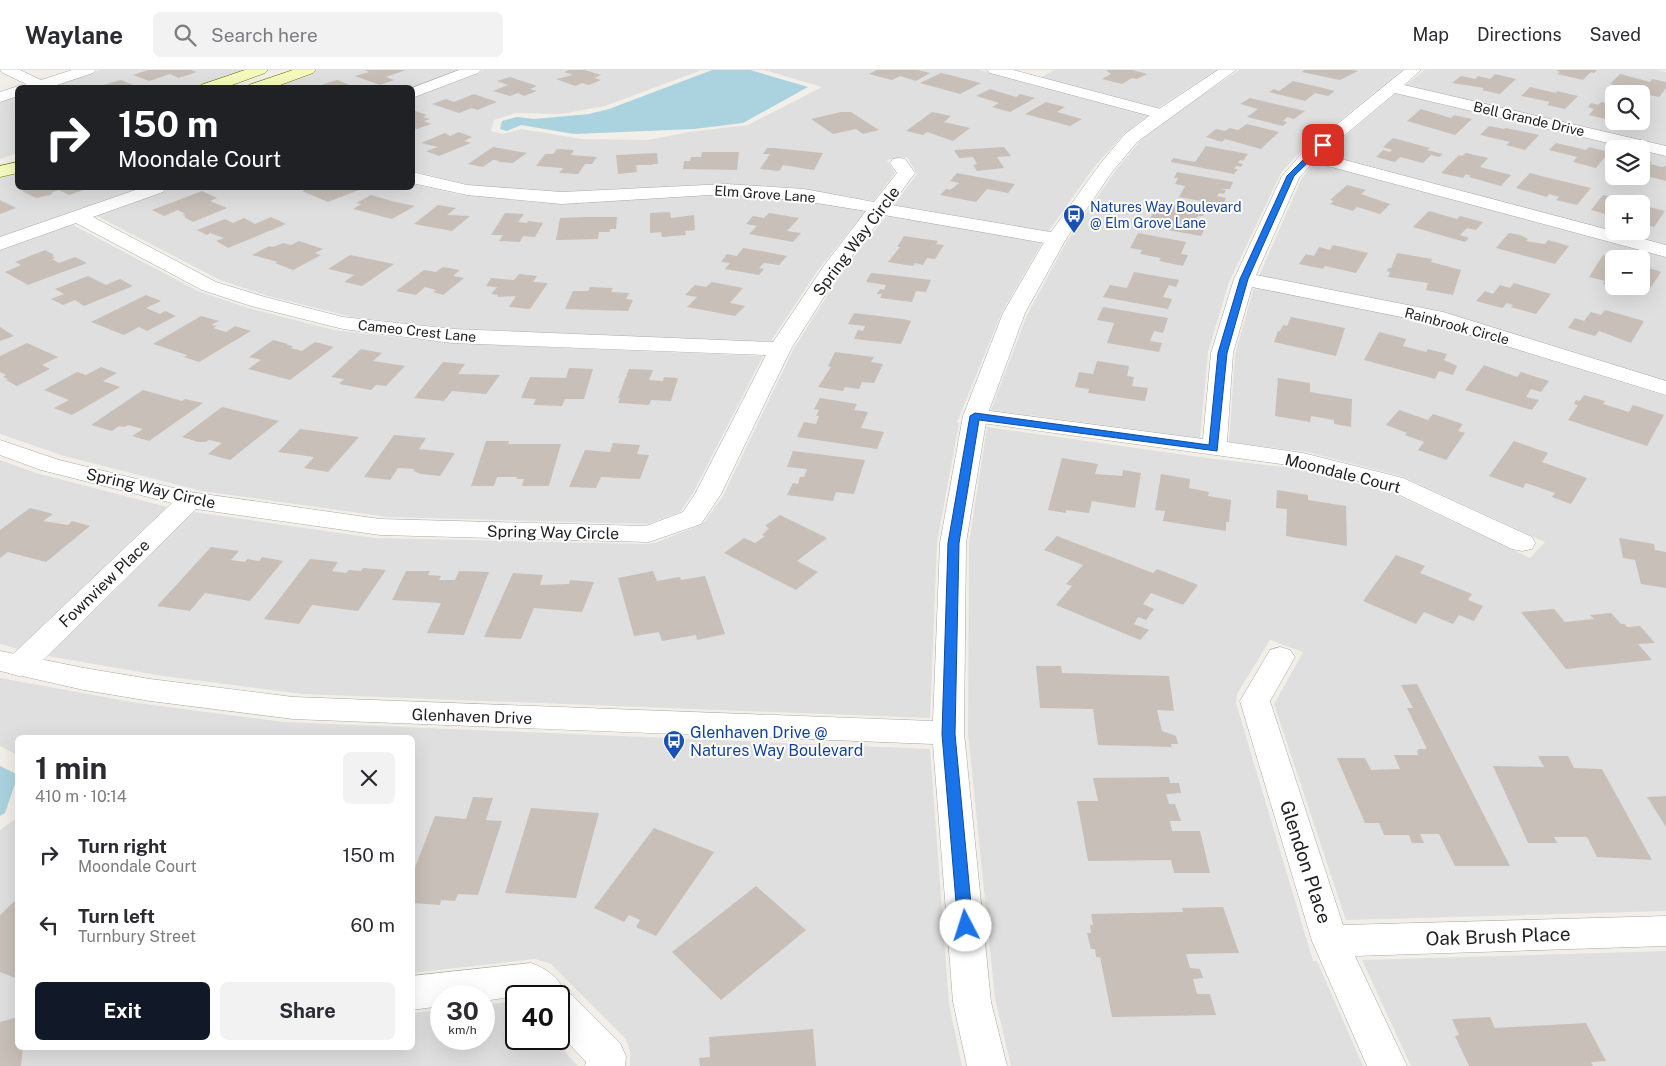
<!DOCTYPE html>
<meta charset="utf-8">
<style>
body{margin:0;font-family:"Public Sans",sans-serif;background:#f2f2f3;color:#2b2b33;height:100vh;display:flex;flex-direction:column;font-size:19px;white-space:nowrap}
*{box-sizing:border-box;margin:0}
p{font-size:16px;color:#7c7c81}
.icon{flex:none;width:28px;height:28px;fill:none;stroke:currentColor;stroke-width:2;stroke-linecap:round;stroke-linejoin:round}
.map{position:relative;flex:1;overflow:hidden}
.drawer{position:absolute;left:15px;top:665px;width:400px;height:315px;display:flex;flex-direction:column;background:#fff;border-radius:8px;box-shadow:0 5px 20px #0002}
.drawer>*{flex:none}
.hud{position:absolute;left:15px;top:15px;width:400px;height:105px;border-radius:8px;box-shadow:0 5px 20px #0002;background:#202124;color:#fff;overflow:hidden}
.buttons{position:absolute;left:1605px;top:15px;display:grid;gap:10px}
.buttons a{display:grid;place-items:center;width:45px;height:45px;border-radius:8px;background:#fff;box-shadow:0 5px 20px #0002;font-size:25px}
.speed{position:absolute;left:430px;top:915px;display:flex;gap:10px;font-size:25px;font-weight:700;text-align:center}
.speed>*{display:grid;place-content:center;width:65px;height:65px;border-radius:50%;background:#fff;box-shadow:0 5px 20px #0002;line-height:1}
.speed small{font-size:12px;font-weight:400}
.speed .limit{border:2px solid #111;border-radius:8px;background:#fff;color:#111}
.pin{position:absolute;display:grid;place-items:center;width:42px;height:42px;color:#fff;margin:-21px;border-radius:10px;box-shadow:0 2px 8px #0006}
.me{position:absolute;width:55px;margin:-28px;rotate:355deg;stroke-linejoin:round;filter:drop-shadow(0 0 4px #0008)}
.turn{display:flex;align-items:center;gap:18px;height:105px;padding:0 20px;font-size:22px}
.turn .icon{width:65px;height:65px;stroke-width:2.5}
.turn b{display:block;font-size:35px;line-height:42px}
.round{display:grid;place-items:center;flex:none;width:52px;height:52px;border-radius:8px;background:#f2f2f3}
.overview{display:flex;align-items:center;justify-content:space-between;height:85px;padding:0 20px}
h1{font-size:30px;font-weight:700;line-height:38px}
.action{display:flex;gap:10px;margin-top:auto;padding:10px 20px}
.action a{flex:1;height:58px;border-radius:8px;background:#111827;color:#fff;font-size:20px;font-weight:700;line-height:58px;text-align:center}
.action a+a{background:#f2f2f3;color:#2b2b33}
ul{padding:0;list-style:none}
li{display:flex;align-items:center;gap:15px;height:70px;padding:0 20px}
li div{flex:1}
li b{display:block;font-size:19px}
li em{font-style:normal}
header{display:flex;align-items:center;gap:30px;box-sizing:border-box;height:70px;padding:0 25px;background:#fff;border-bottom:1px solid #e1e1e2}
header strong{font-size:24px}
nav{display:flex;gap:28px;margin-inline-start:auto;font-size:18px}
.search{width:350px;height:45px;background:#f2f2f3;display:flex;align-items:center;gap:12px;box-sizing:border-box;padding:0 18px;border-radius:8px;color:#7c7c81;font-size:19px}
.map>svg:first-child{display:block}
</style>
<header>
<strong>Waylane</strong>
<div class="search"><svg class="icon" aria-label="search" viewBox="0 0 24 24"><circle cx="10" cy="10" r="6"/><path d="M15 15l6 6"/></svg>Search here</div>
<nav><a>Map</a><a>Directions</a><a>Saved</a></nav>
</header>
<div class="map">
<svg width="1666" height="996" viewBox="0 0 1666 996">
<rect width="100%" height="100%" fill="#f2efe9"/>
<path fill="#e0dfdf" fill-rule="evenodd" d="M100,0H272L218,17L42,18Z
M306,0H462L413,19L256,18Z
M484,0H702L605,36L561,44L516,43L494,50L491,61L503,64L521,59L582,69L648,70L689,62L748,55L822,17L764,0H979L1149,45L1122,66L1095,96L1048,162L894,135L917,104L907,87L887,90L895,103L874,131L807,120L566,123L473,116L413,101L412,28Z
M1054,0H1216L1158,38L1040,8Z
M1239,0H1402L1295,87L1281,103L1229,212L1208,282L1200,368L991,340L1027,245L1067,171L1116,100L1141,70L1171,46Z
M1425,0H1657L1666,2V77L1404,16ZM1614,24H1641V51H1614Z
M1397,22L1639,79H1614V106H1641V79L1666,85V176L1323,85ZM1614,134H1641V161H1614Z
M17,25V83L0,89V30Z
M1315,93L1666,187V311L1439,242L1259,206L1302,108ZM1614,189H1641V216H1614Z
M17,100L18,118H144L0,169V106Z
M413,114L461,125L560,133L725,124L799,130L866,141L818,200L771,271L458,259L352,247L268,226L220,210L95,145L171,118H412Z
M887,145L1042,173L1002,242L957,352L959,353L937,473L930,648L303,624L163,606L48,586L194,442L374,468L644,474L655,473L698,456L706,450L723,426L793,280L842,202Z
M71,154L198,221L248,238L334,260L447,273L763,286L693,423L680,442L648,454L388,447L202,421L64,386L0,364V179Z
M1254,217L1431,253L1666,326V841L1346,850L1274,634L1303,582L1270,570L1237,624L1236,633L1313,891H1317L1363,996H1011L995,928L968,663L969,473L987,357L1199,387L1300,399L1388,421L1530,488L1545,472L1401,406L1307,382L1229,372L1235,285Z
M0,390L36,403L167,437L18,579L0,574Z
M0,608L137,633L284,652L930,679L949,934L962,996H630V981L626,969L551,894L535,889L413,903L412,668H18L17,685L0,676Z
M17,748L18,978H412L413,943L441,940V969H484V935L516,931V969H553L578,996H0V760Z
M1666,881V996H1411L1362,890Z"/>
<path fill="#aad3df" d="M712,0H750L808,17L743,53L694,59L574,64L521,55L507,61L500,59L502,51L517,47L534,49L589,44L609,39Z
M0,696L18,705L5,743L0,746Z"/>
<path fill="#c7bfb8" d="M148,0H191L197,2L179,8L170,4L149,11L133,5Z
M365,0H406L386,7L394,10L380,15L355,6L369,2Z
M569,0H585L601,5L594,8L601,10L589,15L582,13L575,16L556,9L573,5L564,2Z
M877,0H918L930,3L916,11L900,6L892,10L869,4Z
M1106,0H1133L1147,4L1137,9L1132,8L1122,14L1102,9L1111,4Z
M1304,0H1352L1358,1L1340,10L1302,2Z
M1556,0H1597L1594,3L1591,2L1583,10L1557,4L1560,2Z
M941,3L954,6L981,13L960,24L920,13Z
M1495,4L1516,9L1500,24L1482,20L1484,18L1452,13L1461,6L1475,9L1478,6L1490,9Z
M1620,4L1650,12L1652,9L1666,12V18L1659,27L1617,18L1619,16L1610,14Z
M510,7L537,16L530,19L537,21L524,26L518,23L510,26L493,21L508,15L497,11Z
M121,10L140,18H87L93,15L97,17Z
M337,10L357,18H316L315,17Z
M1293,11L1319,17L1335,21L1328,26L1315,23L1305,31L1269,22L1274,19L1279,21Z
M1530,17L1556,23L1557,21L1578,26L1565,39L1547,35L1550,32L1521,26Z
M990,19L1016,27L1020,24L1035,28L1010,42L992,37L999,33L976,26Z
M474,24L497,32L477,40L472,38L459,43L432,34L446,29L454,32Z
M1250,28L1305,41L1294,49L1287,47L1283,51L1287,52L1283,56L1247,47L1258,39L1240,34Z
M1046,32L1065,37L1057,42L1082,49L1070,56L1025,44Z
M1601,32L1614,35V51L1589,45L1594,39L1588,37L1591,33L1598,35Z
M1421,39L1451,48L1454,45L1472,49L1455,65L1407,51Z
M415,41L427,45L423,47L430,49L424,51L431,54L417,59L412,57V42Z
M841,42H851L879,60L863,64L856,59L833,64L811,49Z
M932,42L951,46L944,52L970,58L953,71L927,62L923,65L906,61Z
M1247,54L1279,62L1261,79L1225,69L1222,72L1206,67L1216,59L1225,61L1230,58L1238,60Z
M1489,56L1504,59L1506,58L1539,65L1525,80L1506,75L1510,72L1480,65Z
M459,62L472,67L464,71L471,73L439,86L426,81L438,77L421,73L445,63L450,66Z
M1393,68L1430,78L1427,80L1443,84L1439,87L1431,85L1423,93L1400,87L1395,92L1376,87L1383,80L1390,82L1392,80L1383,77Z
M1556,73L1586,80L1589,77L1609,82L1596,98L1573,92L1577,87L1549,80Z
M1206,76L1248,84L1243,91L1240,90L1238,93L1243,94L1241,97L1236,96L1234,99H1238L1234,104L1171,92L1173,88L1195,92Z
M493,77L527,83L513,93L498,92L500,91L493,90L483,97L468,94Z
M1004,77L1011,86L997,87L1004,98L977,101L973,95L977,94L973,87L959,88L954,80Z
M767,78H774L823,83L814,100L783,95L779,101L760,99L770,84H763Z
M557,79L574,80L571,85L597,87L592,94H585L578,104L559,103L563,98L536,96L545,84H553Z
M702,82H739L737,100L683,99L684,91H690L691,87H701Z
M657,83L658,94H652L653,95H636L637,102L618,104L616,85Z
M1466,83L1488,88L1480,97L1511,105L1501,116L1469,107L1471,106L1466,104L1463,108L1441,103L1459,85L1462,86Z
M1641,89L1652,92L1650,94L1662,97L1666,96V111L1647,106L1642,112L1620,107L1641,106Z
M1177,102L1233,112L1230,119H1220L1226,120L1224,124L1219,123L1217,126L1226,128L1223,135L1179,127L1185,116L1175,114L1178,108H1174Z
M957,103L1015,114L1008,123L987,119L976,132L940,125L946,119L950,120L959,113L950,111Z
M1530,103L1545,107L1591,118L1577,135L1556,130L1559,127L1549,124L1547,127L1516,118Z
M1347,115L1366,120L1361,124L1390,134L1380,144L1357,137L1353,141L1330,134L1334,131L1330,130Z
M32,118H84L87,119L69,125L59,120L51,123L53,124L36,128L22,121Z
M311,118H364L328,132L302,121Z
M202,121L217,128L210,131L227,138L193,152L184,147L186,146L182,145L185,144L178,140L164,146L152,140Z
M371,125L395,132L415,136L392,149L353,139L361,134L356,133Z
M1603,125L1635,133V134H1614L1612,146L1591,140Z
M0,130L16,138L0,144Z
M1159,132L1206,140L1203,146H1198L1194,153L1206,156L1201,166L1146,156Z
M438,135L456,138L447,145L470,146L452,161L414,154Z
M1641,135L1665,141L1654,157L1641,153Z
M1429,141L1457,149L1460,146L1483,152L1476,160L1467,158L1460,165L1469,168L1465,172L1413,157Z
M670,142L671,148L694,145L695,160L685,161L686,165L662,167L661,162L650,163V143Z
M505,143L524,144L518,152L527,153L528,151L543,153L535,167L523,166L520,172L499,171L503,165H491Z
M769,143L799,148L787,161L801,163L793,172L749,164L757,156L746,154L753,146L764,148Z
M271,147L286,154L228,178L216,171L224,168L210,163L207,165L197,160L225,149L233,153L244,148L255,154Z
M584,147H617L616,159H610V162H599L598,169L556,170L560,148Z
M1138,163L1186,172L1181,184L1188,185L1183,196L1159,191L1161,188L1140,184L1142,180L1130,178Z
M1509,163L1520,165L1528,169L1526,171L1537,173L1545,174L1548,170L1569,176L1555,194L1496,178Z
M904,166L938,171L936,174L944,175L935,189L927,188L923,195L915,193L913,196L888,192L900,177H897Z
M299,171L323,179L315,183L321,185L293,200L275,193L278,192L252,185L269,176L273,177L283,173L291,175Z
M1333,175L1368,183L1356,203L1325,196L1323,199L1299,194L1306,184L1314,186L1319,177L1330,180Z
M743,178L767,182L787,186L779,195L764,193L759,198L764,199L759,205L725,199L730,193L721,192L727,184L737,186Z
M45,180L54,185L52,186L55,188L52,189L59,193L75,187L87,193L28,215L5,202L21,195L15,192Z
M1397,183L1432,189L1431,192L1461,200L1453,225L1426,220L1428,213L1388,207L1390,202L1387,201L1388,198H1391Z
M350,185L394,194L362,216L344,212L354,205L328,199Z
M1603,185L1614,188V216H1641V195L1661,202L1647,223L1640,221L1638,224L1603,214L1605,211L1589,207Z
M443,197L460,200L453,206L464,208L443,225L433,222L436,220L425,217L416,225L396,221L424,200L436,202Z
M1134,202L1179,210L1176,217L1169,215L1163,227L1172,229L1168,239L1103,227L1110,215L1127,218Z
M871,203L891,205L931,210L926,222L916,221L912,232L880,228L882,224H877L880,219L884,220L886,215L866,212Z
M519,204L537,206L533,212L548,213L530,239L509,237L516,226L497,227L498,225L491,224L497,217L486,216L491,208L514,210Z
M88,206L106,215L120,209L133,216L84,236L75,230L63,235L51,229L64,224L55,219Z
M712,212L743,218L730,233L745,236L735,246L687,237L697,227L685,225L695,215L706,217Z
M1514,213L1551,224L1536,244L1511,237L1513,235L1507,233L1502,238L1476,231L1485,221L1493,224L1500,215L1510,218Z
M590,217L613,218L611,222L629,223L626,229L633,230L628,241L565,239L573,221H588Z
M146,225L161,231L146,238L160,244L165,241L176,246L147,261L139,257L124,265L91,252Z
M1103,237L1168,248L1163,263L1154,261L1150,271L1162,273L1159,282L1107,273L1114,253L1097,250Z
M1605,240L1644,251L1631,273L1599,261L1595,266L1568,258L1575,248L1584,251L1591,242L1601,245Z
M854,243L903,249L911,251L901,274L854,269L858,260L863,261L865,256L848,254Z
M201,246L219,251L211,255L217,256L213,258L226,262L235,256L251,261L199,292L184,287L187,285L153,274Z
M1291,247L1345,258L1336,286L1274,272L1278,261H1280L1283,255L1287,256Z
M0,257L14,266L0,271Z
M1379,262L1406,269L1403,276L1426,282L1428,279L1447,284L1444,290L1457,296L1453,305L1439,301L1435,309L1364,290Z
M273,270L288,274L287,275L293,276L291,278L302,281L315,272L334,277L290,310L248,299L261,290L249,287Z
M27,273L58,287L42,295L50,299L17,316L6,310L8,309L3,307L6,305L0,302V286Z
M361,279L382,283L373,291L405,296L386,316L376,315L371,320L339,314L344,309L331,307Z
M835,282L874,287L871,292L883,294L874,313L862,312L859,319L845,317L843,321L818,317L831,297L828,296Z
M1097,291L1129,296L1127,306L1134,307L1132,316L1148,318L1145,331L1088,323L1089,319L1075,317L1079,302L1093,304Z
M443,292L465,294L458,304L500,305L486,324L452,321L444,331L414,328Z
M1484,295L1517,307L1521,302L1549,311L1541,322L1531,319L1526,327L1539,330L1532,340L1465,320Z
M101,297L117,303L103,311L120,317L72,345L54,338L69,330L44,320L77,302L86,305Z
M569,298L593,299L584,329H565L562,336L533,335L536,329L521,328L530,307L566,308Z
M629,299L653,300L649,310L663,311L664,307L678,308L671,331L651,330L649,335L618,333L620,328H618Z
M1278,308L1310,313V322L1352,329L1351,357L1334,354V350L1311,346L1310,352L1275,346Z
M143,320L182,331L185,329L203,333L149,371L132,366L143,359L128,355L125,357L119,356L112,361L91,355Z
M1584,325L1605,331L1603,334L1629,342L1633,335L1664,345L1647,376L1568,350L1578,335L1574,334L1576,330L1580,331Z
M820,328L857,334L854,340L868,342L861,358L884,362L877,379L797,367L804,352L816,354L819,346H816L819,340L814,339Z
M222,337L279,351L230,390L208,384L222,373L209,370L206,372H198L182,367Z
M1399,340L1428,350L1433,344L1463,354L1458,361L1465,363L1446,390L1418,380L1424,372L1405,365L1407,363L1386,355Z
M300,359L359,367L328,402L304,398L314,387L278,382Z
M394,365L426,368L419,379L455,383L440,406L421,404L413,401L414,399L398,398L390,410L364,407Z
M486,371H509L508,374H561L549,416H522L524,409H516L517,407H497L494,416H471Z
M1514,371L1548,383L1542,392L1587,408L1571,434L1552,427L1555,423L1526,413L1523,418L1489,406Z
M613,373L640,375L637,384L649,385L640,409L601,407L596,418L569,417L585,380L610,382Z
M793,381L865,390L854,424L836,422L833,431L787,425L793,413L798,414L800,407H804L807,399L787,397Z
M1062,388L1098,394L1095,404L1122,406L1123,400L1141,403L1135,438L1092,431L1089,443L1066,440V443L1048,440Z
M1161,404L1190,409L1189,418L1209,422L1208,426L1231,430L1229,452H1226V461L1163,451L1165,441L1155,440Z
M1277,420L1308,425V430L1346,436L1347,476L1286,466L1287,439L1276,438Z
M30,438L53,444L43,451L68,455L72,451L90,456L46,492L8,482L0,488V460Z
M780,445L827,468L797,491L818,502L796,520L724,483L744,468L755,473L765,466L762,465L769,458L765,456Z
M1057,466L1153,503L1157,499L1198,515L1183,535L1151,523L1143,534L1154,539L1146,550L1138,547L1134,554L1149,560L1140,570L1056,535L1072,516L1066,514L1083,495L1044,480Z
M1619,468L1654,474L1655,480L1666,482V518L1641,514L1635,490L1623,488Z
M211,477L239,481L231,490L245,492L247,489L259,491L262,487L283,491L250,531L205,523L190,541L157,536Z
M1396,485L1425,496L1420,503L1472,524L1468,530L1483,536L1474,551L1459,545L1453,554L1424,542L1416,554L1363,531Z
M310,489L338,492L332,501L346,503L349,500L361,501L363,498L386,500L358,541L312,535L299,554L264,549Z
M406,501H430L428,505L441,506L439,510H455L459,501L489,502L464,565L427,563L441,533L392,530Z
M653,501L657,511L680,507L681,510L705,506L725,564L697,570L696,565L662,571L659,562L634,566L618,508Z
M513,503L543,505L540,515L569,514L570,510L594,512L582,542L534,538L521,569L484,567Z
M1554,539L1565,552L1594,549L1590,545L1611,543L1621,554H1625L1627,557L1640,556L1655,573L1638,574L1652,590L1566,599L1521,542Z
M1036,596H1061L1062,603L1169,606L1174,641L1157,640L1162,661L1176,666L1178,674H1171L1172,677L1098,675L1093,639L1040,638Z
M1417,614L1510,796H1455L1439,764H1420L1424,773H1412L1409,765H1384L1379,753H1365L1337,688H1365L1371,700L1400,699L1394,685H1418L1417,681L1419,679H1427L1407,638H1413L1401,615Z
M1538,686H1568L1574,698L1602,699L1652,790L1597,787L1587,767H1554L1557,773H1528L1493,696L1544,697Z
M1169,707L1170,713H1179L1181,723L1166,724L1169,734H1175L1181,751H1170L1172,761H1200L1210,803H1174L1171,790L1088,791L1077,731H1098L1093,708Z
M1666,726V757L1647,727Z
M473,727L493,728L486,750L502,751L478,825L458,824L455,831L441,830L440,835L412,833V805L435,746L466,749Z
M531,738L599,743L576,828L505,823Z
M654,758L714,782L656,866L636,857L640,850L629,845L624,852L594,838Z
M756,816L806,860L721,930L672,882Z
M18,828V909L0,902V845Z
M1223,837L1239,883L1186,884L1190,898L1200,899L1203,908L1193,909L1197,924H1210L1216,945L1112,947L1100,887H1096L1095,879H1091L1087,863H1091L1090,855H1093L1091,844L1183,842L1182,838Z
M18,947V978H23L21,996H0V952Z
M1490,947L1495,958L1586,953L1606,991L1591,992L1593,996H1469L1455,966L1459,965L1452,949Z
M813,959L816,996H700L699,988L710,987L709,967Z"/>
<g fill="none" stroke-linecap="round" stroke-linejoin="round">
<g stroke="#a9a9a9" stroke-width="1">
<path id="minor" d="M0,0H20L41,10L72,0H96L93,3L48,18H18V26L0,32V22L18,16L23,17L26,14L3,3Z
M459,0H481L478,3L412,28V18Z
M987,0H1013L1168,41L1170,44L1168,47L1162,49L990,3Z
M1404,0H1421L1404,15L1666,76V86L1641,80V79H1634L1395,23L1322,84L1666,175V187L1313,92L1299,108L1256,205L1443,242L1666,311V325L1431,253L1252,217L1233,283L1227,372L1303,383L1403,408L1532,467L1535,473L1532,479L1522,481L1512,479L1385,418L1303,397L967,351L963,346L967,341L975,339L1203,369L1211,283L1234,209L1282,106L1303,82Z
M899,88L905,89L915,103L891,135L1056,163L1063,165L1066,169L1063,173L1056,175L884,145L839,203L791,279L721,424L701,454L649,472L380,465L196,439L30,603L19,606L8,603L4,596L8,589L172,433L41,400L0,385V370L59,390L190,422L380,449L646,456L683,442L695,424L766,285L452,273L343,259L251,236L202,220L76,153L0,180V167L141,118H166L163,122L93,147L216,212L265,227L343,247L452,259L773,272L823,197L866,141L804,131L726,124L562,134L467,125L412,113V102L467,115L562,122L726,114L804,119L874,132L897,103L890,93L893,89Z
M1280,577L1290,580L1295,587L1270,631L1343,855L1666,846V876L1355,886L1407,996H1367L1312,871L1240,631L1270,580Z
M531,893C546,898 558,907 565,922L572,925L620,973L626,986L625,996H585L586,992L559,963V926H516L484,931V926H441V936L412,940V906Z"/>
</g>
<g stroke="#a9a9a9" stroke-width="1">
<path id="tertiary" d="M1218,0H1236L1137,72L1112,102L1066,169L1025,243L987,346L966,473L964,663L991,932L1007,996H967L953,932L933,674L293,649L150,631L84,620L0,601V581L84,598L150,609L293,627L933,651L940,473L963,346L1003,243L1046,169L1100,94L1125,64L1156,41Z"/>
</g>
<g stroke="#707d05" stroke-width="1">
<path id="secondary" d="M245,0H268L265,3L224,18H199L201,15Z
M293,0H316L313,3L272,18H247L249,15Z
M18,92V103L0,107V96Z"/>
</g>
<use href="#minor" fill="#fff" fill-rule="evenodd"/>
<use href="#tertiary" fill="#fff" fill-rule="evenodd"/>
<use href="#secondary" fill="#f7fabf" fill-rule="evenodd"/>
</g>
<path fill="#1a73e8" stroke="#114b97" d="M1320,73L1326,75L1294,106L1248,209L1227,283L1217,381L979,350L959,473L955,664L973,856L971,860L966,862L960,860L958,856L942,664L948,473L970,346L975,343L1209,375L1218,283L1240,209L1287,106Z"/>
<defs>
<g id="bus-pin" transform="scale(1.125)"><path d="M0 17L-7.5 6A9.5 9.5 0 1 1 7.5 6Z" fill="#1a4fb4" stroke="#fff"/><path d="M-5-6H5V4H4V6H2V4H-2V6H-4V4H-5ZM-3.5-4V0h7V-4ZM-3.5 1.2v1.5H-2V1.2ZM2 1.2v1.5H3.5V1.2Z" fill="#fff"/></g>
</defs>
<g fill-rule="evenodd">
<use href="#bus-pin" x="1074" y="145"/>
<use href="#bus-pin" x="674" y="671"/>
</g>
<g text-anchor="middle" stroke-width="4" stroke-linejoin="round" paint-order="stroke">
<g font-size="14" fill="#222" stroke="#fff">
<text transform="translate(1529 49) rotate(13)" y="5">Bell Grande Drive</text>
<text transform="translate(765 124) rotate(4)" y="5">Elm Grove Lane</text>
<text transform="translate(1457 256) rotate(15)" y="5">Rainbrook Circle</text>
<text transform="translate(417 261) rotate(6)" y="5">Cameo Crest Lane</text>
</g>
<g font-size="14" fill="#164399" stroke="#fff" text-anchor="start">
<text x="1090" y="142">Natures Way Boulevard<tspan x="1090" dy="16">@ Elm Grove Lane</tspan></text>
</g>
<g font-size="16" fill="#222" stroke="#fff">
<text transform="translate(856 171) rotate(-53)" y="6">Spring Way Circle</text>
<text transform="translate(1343 403) rotate(14)" y="6">Moondale Court</text>
<text transform="translate(151 418) rotate(13)" y="6">Spring Way Circle</text>
<text transform="translate(553 462) rotate(1)" y="6">Spring Way Circle</text>
<text transform="translate(104 513) rotate(-44)" y="6">Fownview Place</text>
<text transform="translate(472 646) rotate(2)" y="6">Glenhaven Drive</text>
</g>
<g font-size="16" fill="#164399" stroke="#fff" text-anchor="start">
<text x="690" y="668">Glenhaven Drive @<tspan x="690" dy="18">Natures Way Boulevard</tspan></text>
</g>
<g font-size="19" fill="#222" stroke="#fff">
<text transform="translate(1306 792) rotate(72)" y="7">Glendon Place</text>
<text transform="translate(1498 866) rotate(-2)" y="7">Oak Brush Place</text>
</g>
</g>
</svg>
<div class="buttons">
<a><svg class="icon" aria-label="search" viewBox="0 0 24 24"><circle cx="10" cy="10" r="6"/><path d="M15 15l6 6"/></svg></a>
<a><svg class="icon" aria-label="layers" viewBox="0 0 24 24"><path d="M12 4l9 5-9 5-9-5zM3 14l9 5 9-5"/></svg></a>
<a>+</a>
<a>−</a>
</div>
<div class="speed"><div>30<small>km/h</small></div><div class="limit">40</div></div>
<div class="pin" style="left:1323px;top:75px;background:#d93025"><svg class="icon" aria-label="arrive" viewBox="0 0 24 24"><path d="M6 21V4h12l-3 4 3 4H6"/></svg></div>
<svg class="me" style="left:966px;top:856px" viewBox="-20 -20 40 40"><circle r="19" fill="#fff"/><path d="M0-13L10 11 0 6-10 11z" fill="#1a73e8"/></svg>
<div class="hud">
<div class="turn"><svg class="icon" aria-label="right" viewBox="0 0 24 24"><path d="M7 20v-9h11M14 6l5 5-5 5"/></svg><div><b>150 m</b>Moondale Court</div></div>
</div>
<section class="drawer">
<div class="overview"><div><h1>1 min</h1><p>410 m · 10:14</p></div><a class="round"><svg class="icon" aria-label="close" viewBox="0 0 24 24"><path d="M6 6l12 12M18 6L6 18"/></svg></a></div>
<ul>
<li><svg class="icon" aria-label="right" viewBox="0 0 24 24"><path d="M7 20v-9h11M14 6l5 5-5 5"/></svg><div><b>Turn right</b><p>Moondale Court</p></div><em>150 m</em></li>
<li><svg class="icon" aria-label="left" viewBox="0 0 24 24"><path d="M17 20v-9H6M10 6l-5 5 5 5"/></svg><div><b>Turn left</b><p>Turnbury Street</p></div><em>60 m</em></li>
</ul>
<div class="action"><a>Exit</a><a>Share</a></div>
</section>
</div>
